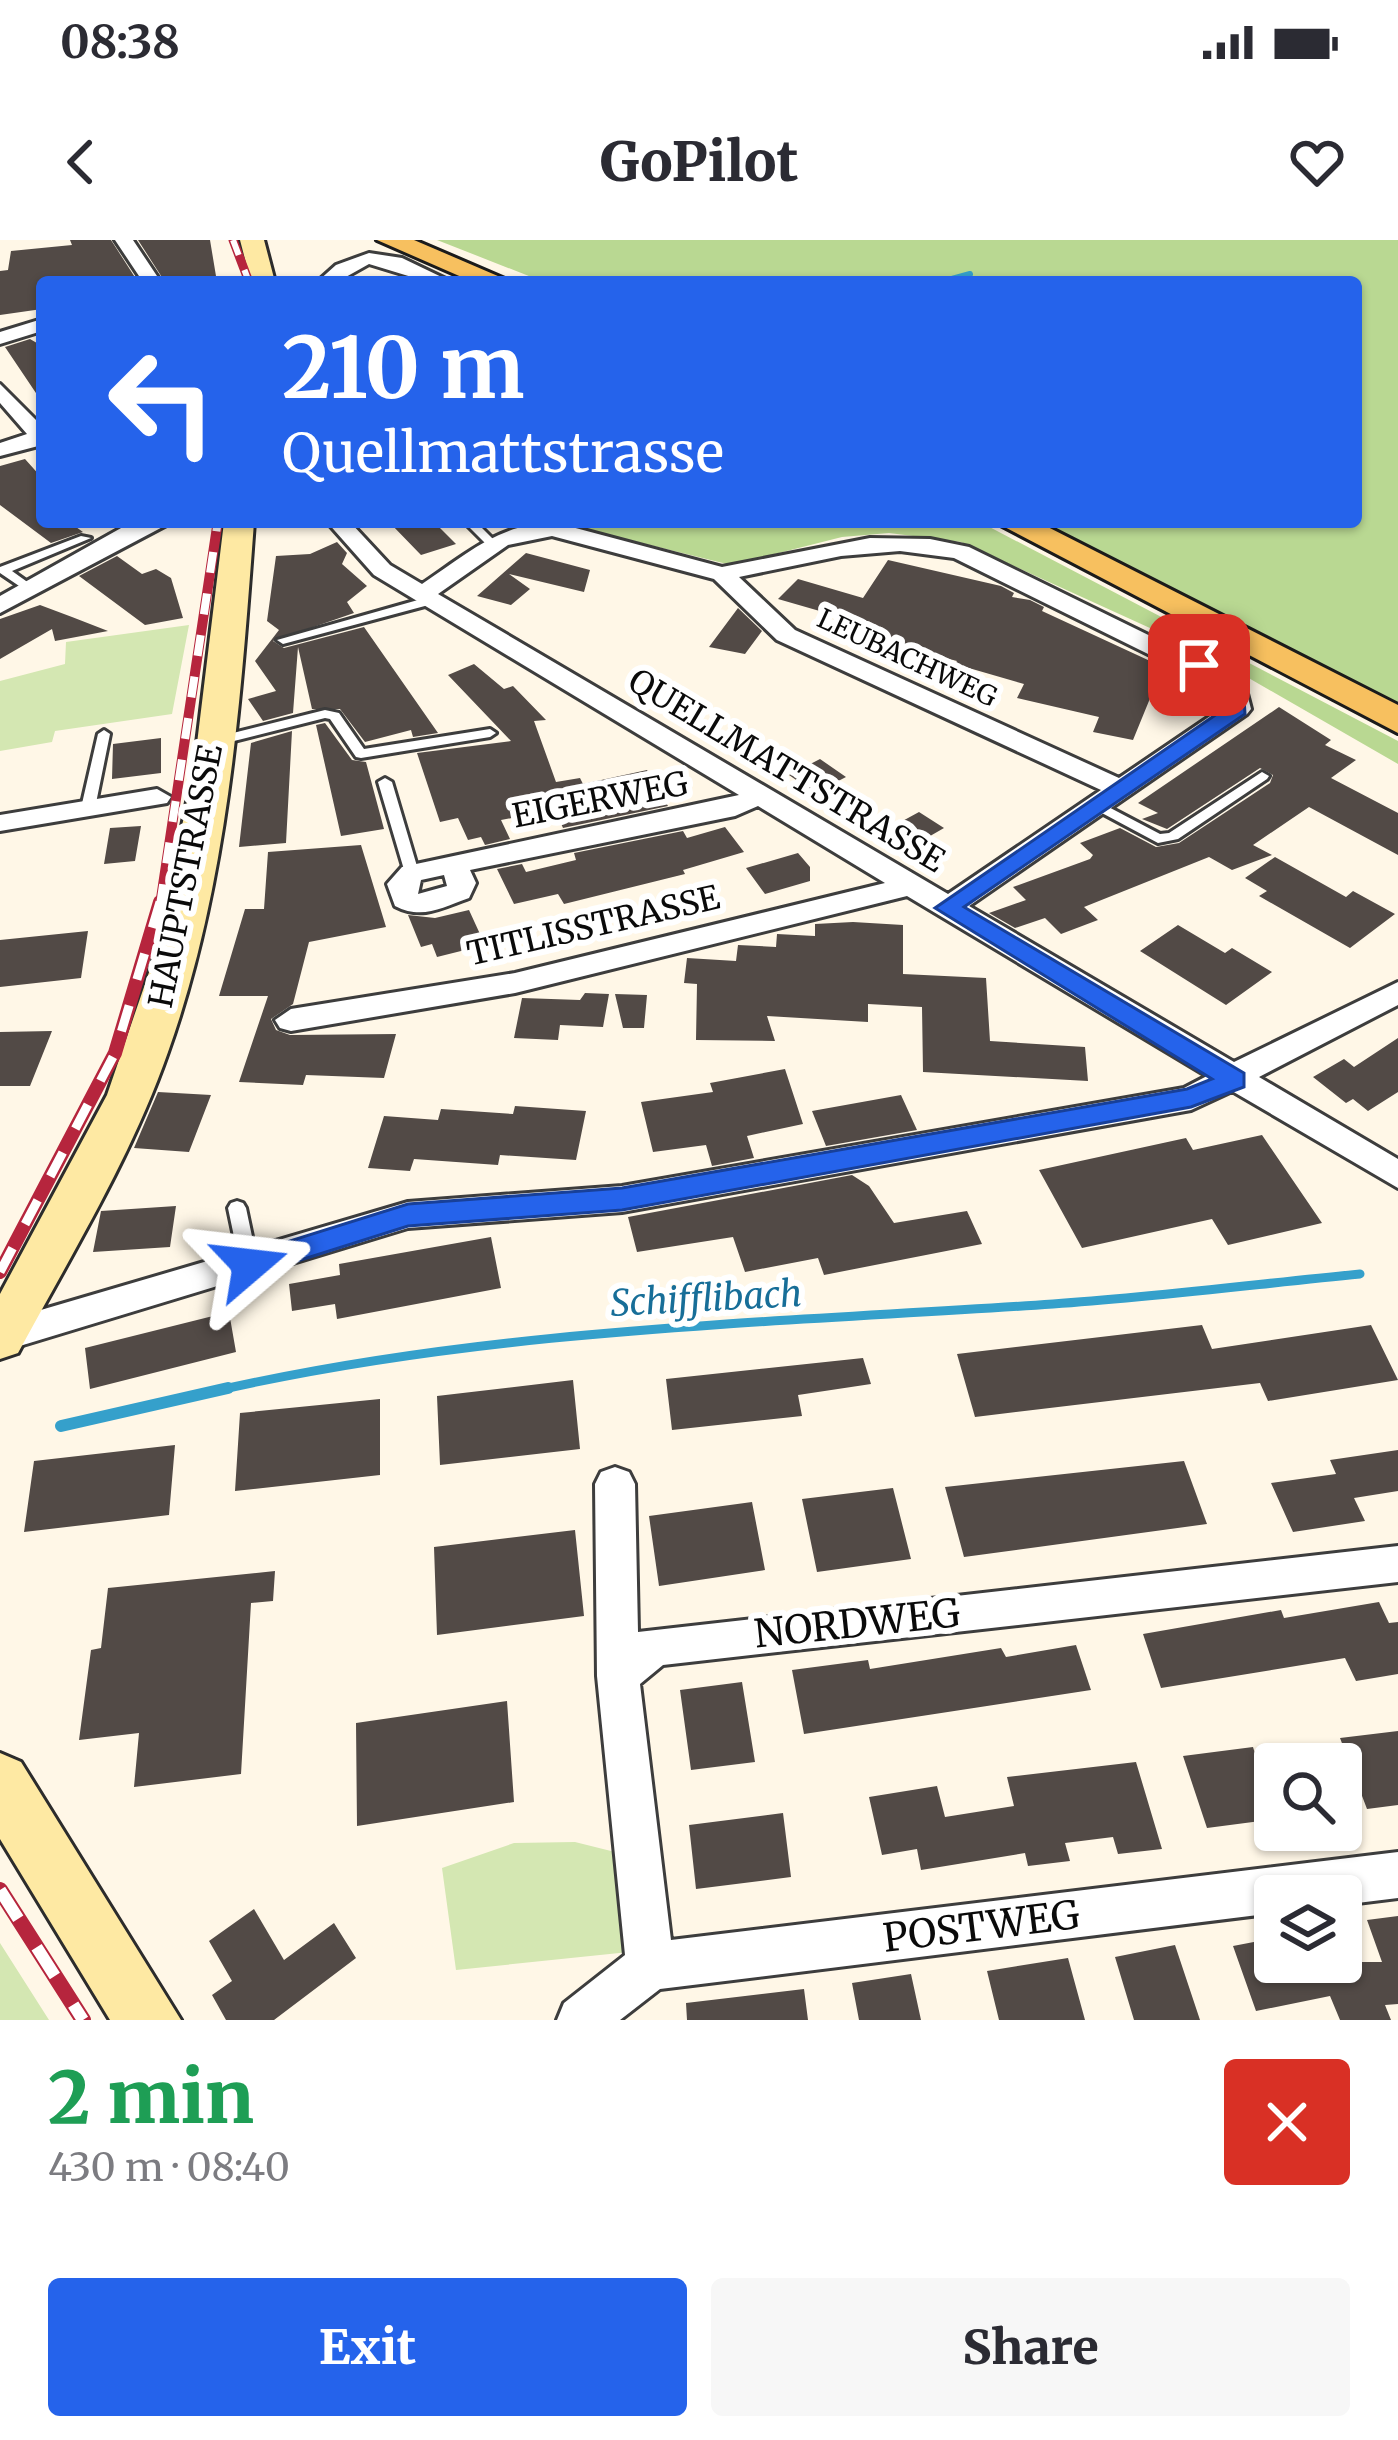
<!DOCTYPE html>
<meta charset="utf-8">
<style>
body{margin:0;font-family:Merriweather,serif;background:#f7f7f7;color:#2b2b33;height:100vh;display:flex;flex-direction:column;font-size:45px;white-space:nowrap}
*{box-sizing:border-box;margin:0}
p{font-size:39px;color:#7c7c81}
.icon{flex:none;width:66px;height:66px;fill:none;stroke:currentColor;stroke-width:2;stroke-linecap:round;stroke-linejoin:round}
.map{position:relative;height:1780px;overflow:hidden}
.details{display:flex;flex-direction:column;background:#fff;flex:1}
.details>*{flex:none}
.top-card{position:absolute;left:36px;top:36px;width:1326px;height:252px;border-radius:12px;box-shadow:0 3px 9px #0004;background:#2563eb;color:#fff;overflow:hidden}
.tools{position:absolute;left:1254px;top:1503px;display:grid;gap:24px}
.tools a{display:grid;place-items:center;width:108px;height:108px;border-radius:12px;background:#fff;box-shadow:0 3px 9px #0004;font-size:60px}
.pin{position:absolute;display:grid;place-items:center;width:102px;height:102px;color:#fff;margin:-51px;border-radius:24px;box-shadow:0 6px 18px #0006}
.me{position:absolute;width:132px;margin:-66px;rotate:73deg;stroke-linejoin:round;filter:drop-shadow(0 0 9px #0008)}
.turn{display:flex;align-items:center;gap:42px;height:252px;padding:0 48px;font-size:54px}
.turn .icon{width:156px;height:156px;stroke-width:2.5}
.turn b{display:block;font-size:84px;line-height:102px}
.round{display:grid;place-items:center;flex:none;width:126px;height:126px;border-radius:12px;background:#f7f7f7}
.summary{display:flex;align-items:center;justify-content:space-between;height:204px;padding:0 48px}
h1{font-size:72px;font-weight:800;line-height:90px;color:#1e9e55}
.cta{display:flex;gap:24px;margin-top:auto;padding:24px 48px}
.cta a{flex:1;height:138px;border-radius:12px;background:#2563eb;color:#fff;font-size:48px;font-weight:800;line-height:138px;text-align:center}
.cta a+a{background:#f7f7f7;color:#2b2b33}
.status{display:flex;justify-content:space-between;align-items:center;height:84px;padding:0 60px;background:#fff;direction:ltr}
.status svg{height:33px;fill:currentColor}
header{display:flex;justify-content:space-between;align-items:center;height:156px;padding:0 48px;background:#fff;font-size:54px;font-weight:800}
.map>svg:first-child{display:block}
</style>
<div class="status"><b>08:38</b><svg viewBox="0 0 49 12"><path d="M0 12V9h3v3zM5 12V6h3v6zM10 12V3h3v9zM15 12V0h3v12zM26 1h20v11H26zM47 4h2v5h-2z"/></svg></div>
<header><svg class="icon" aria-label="back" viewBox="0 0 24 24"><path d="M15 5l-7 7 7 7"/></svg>GoPilot<svg class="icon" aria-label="heart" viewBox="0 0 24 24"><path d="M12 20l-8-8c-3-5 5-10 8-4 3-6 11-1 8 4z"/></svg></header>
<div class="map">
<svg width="1398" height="1780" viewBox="0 0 1398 1780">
<rect width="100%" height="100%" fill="#fff7e7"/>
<path fill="#d4e7b2" d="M189,385L172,474L55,491L52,502L0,511V441L65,424L66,402Z
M575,1602L623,1614L629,1712L456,1730L442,1628L514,1603Z
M0,1703L49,1780H0Z"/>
<path fill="#b9d892" d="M437,0H1398V463L1222,380L1039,282H1356V42H544Z
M556,282H980L1398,501V524L1207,414L961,302L889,293L842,297L731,325Z"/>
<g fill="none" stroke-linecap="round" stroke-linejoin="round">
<path stroke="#35a0cb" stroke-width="6" d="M941,42L970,34"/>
<path stroke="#35a0cb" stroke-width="9" d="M215,1151C491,1088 772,1083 1053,1064C1155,1057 1258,1044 1360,1034"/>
<path stroke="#35a0cb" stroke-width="12" d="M61,1186L228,1148"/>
</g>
<path fill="#524a46" d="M70,0H111L138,42H42V69L0,75V31L8,30L11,11L72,5Z
M138,0H210L217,42H165Z
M30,99L42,106V162L5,107Z
M25,219L42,238V282H69L83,292L51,303L0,265V226Z
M389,282H434L456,304L421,315Z
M337,302L347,313L342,324L367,346L347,362L354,373L273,401L284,408L364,387L438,493L413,497L411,490L365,502L340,469H312L298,407L293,473L263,481L248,459L276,451L255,421L279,390L267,381L276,316L310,314Z
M526,313L590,330L584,352L509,334L530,349L511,365L477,356Z
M117,316L142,334L156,329L171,338L183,378L145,385L79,336Z
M888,320L1001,346L1014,353L1012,357L1030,360L1044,367L1042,371L1202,445L1196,465L1151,456L1133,500L1093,492L1099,477L1017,458L1024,444L955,424L957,421L826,388L837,376L778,359L798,339L863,358Z
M40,365L72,377L108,391L55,401L52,389L0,419V379Z
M738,368L762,391L745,414L709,407Z
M474,424L504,449L513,446L546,480L534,481L556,542L580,538L583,544L647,530L668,566L563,588L555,570L501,580L510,599L485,605L481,597L468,600L458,578L440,582L417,513L511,501L448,435Z
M1279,467L1331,500L1325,505L1356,520L1331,538L1398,573V615L1309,567L1253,605L1272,615L1232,630L1209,617L1084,667L1098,680L1061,694L1045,678L1015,688L989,673L1026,660L1013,647L1090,619L1093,615L1080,603L1120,588L1156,607L1179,603L1270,543L1273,535L1260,528L1167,589L1142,579L1158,573L1138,563Z
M325,483L352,520L366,522L384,589L341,596L316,485Z
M292,491L286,603L239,607L251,503Z
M161,498V533L112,539L113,504Z
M820,519L846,537L815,553L789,535Z
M919,572L944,588L911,607L886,590Z
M141,586L135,621L104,624L110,588Z
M725,587L744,612L683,630L685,634L564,664L558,654L514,664L497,629L522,624L526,632L576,620L574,613L683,591L687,598Z
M361,605L386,687L309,702L293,764L271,779L276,790L290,795L396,794L384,838L306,835L303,845L239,842L268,756H219L245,669H264L268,612Z
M798,613L810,627V641L765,654L746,628Z
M1275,617L1346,657L1353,651L1395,674L1350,708L1259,656L1267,651L1245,638Z
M469,670L485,705L437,717L432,704L421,707L408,675L435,678Z
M853,682L903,685V734L986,738L990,801L1085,807L1088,841L923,832L922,767L868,764V782L767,776L775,801L696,800L697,744L684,743L687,718L736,721L738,705L776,707L777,694L815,696V684Z
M1178,685L1225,713L1232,708L1272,732L1226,765L1140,711Z
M88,691L81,738L0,747V700Z
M585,753L609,754L603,787L560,785L558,800L514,798L522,758L580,760Z
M615,754L647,755L644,788H623Z
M52,791L30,846H0V792Z
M1398,798V852L1368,871L1353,859L1346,863L1313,837L1344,819L1354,827Z
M785,829L803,884L747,896L754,918L712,926L706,905L653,912L641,862L713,852L710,843Z
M158,852L211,855L189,912L134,908Z
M901,855L917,890L826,906L812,871Z
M515,866L586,871L576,920L500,915L498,925L414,919L410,931L368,928L384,876L438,880L441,869L513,874Z
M1262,895L1322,983L1228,1005L1212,979L1082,1008L1039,930L1186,898L1193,910Z
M852,935L869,946L894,983L967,971L982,1004L824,1035L818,1018L745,1032L733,997L637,1012L628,977Z
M176,966L170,1007L93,1012L101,971Z
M491,997L501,1048L337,1079L335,1064L292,1071L289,1044L340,1035L339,1024Z
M229,1072L236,1112L90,1149L85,1108Z
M1202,1085L1212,1109L1371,1085L1398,1140L1268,1161L1260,1143L975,1177L957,1114Z
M863,1118L871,1144L798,1155L802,1176L672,1190L666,1139Z
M573,1140L580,1209L440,1225L437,1156Z
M380,1159V1235L235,1251L240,1173Z
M175,1205L169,1275L24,1292L34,1221Z
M1398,1210V1251L1354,1258L1365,1281L1293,1292L1271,1243L1336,1234L1330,1220Z
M1184,1221L1207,1284L964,1317L945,1247Z
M893,1248L911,1319L817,1332L802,1259Z
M752,1262L765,1330L659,1346L649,1276Z
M575,1290L584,1376L437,1395L434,1307Z
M275,1331L273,1361L251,1363L241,1534L134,1547L139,1493L79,1500L91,1410L101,1408L108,1348Z
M1379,1362L1389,1383L1398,1382V1434L1356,1441L1345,1418L1161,1448L1143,1394L1281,1370L1284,1378Z
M1076,1405L1091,1450L804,1494L792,1430L868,1420L870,1429L1001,1408L1006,1417Z
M742,1442L755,1522L691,1530L680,1450Z
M507,1461L514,1562L357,1586L356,1483Z
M1398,1491V1565L1367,1569L1340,1498Z
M1253,1507L1275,1579L1207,1588L1183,1516Z
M1136,1522L1162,1609L1118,1614L1113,1597L1065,1603L1070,1621L1028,1626L1025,1613L921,1630L917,1609L882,1615L869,1557L937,1546L945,1577L1014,1566L1007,1537Z
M783,1573L791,1637L696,1649L689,1585Z
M254,1669L284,1720L334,1683L356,1718L274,1780H226L212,1755L232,1741L209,1701Z
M1398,1676V1764L1385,1765L1391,1780H1340L1330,1756L1256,1771L1233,1706L1275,1698V1722H1382L1367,1680Z
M1175,1705L1200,1780H1134L1115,1717Z
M1068,1718L1085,1780H999L987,1731Z
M911,1734L921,1780H859L852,1743Z
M804,1749L808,1780H687L686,1763Z"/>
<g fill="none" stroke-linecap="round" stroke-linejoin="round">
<g stroke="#3d3d3d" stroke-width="6">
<path id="service" d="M472,282H484L480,286L496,302V306H488L468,286Z
M81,296L91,298L12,331L33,346V350H25L0,333V327Z
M432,356L438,360L436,363L283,404L277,400Z
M325,470L339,473L364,509L490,489L496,493L490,497L361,518L356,517L330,479L325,478L214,506L207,502L209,499Z
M104,490L110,494L95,568L88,572L81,568L98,494Z
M1262,532L1269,536L1267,539L1178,599L1158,603L1087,565L1094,561L1099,562L1160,594L1169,593Z
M385,538L392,542L419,633L417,636L412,637L405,633L378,542Z
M237,961L243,963L246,968L258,1025L255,1030H243L240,1025L228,968L231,963Z"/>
</g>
<g stroke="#3d3d3d" stroke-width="6">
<path id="minor" d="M115,0H133L161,42H143Z
M369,13L402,18L452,42H428L369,24L337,42H317L336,25Z
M42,79V91L0,104V92Z
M0,144L42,186V205L0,216V203L27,194L0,163Z
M172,282L0,373V356L130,283Z
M327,282H350L390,325L422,344C465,315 499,284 553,282L722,327L870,298L930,299L969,307L1244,442L1251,469L1247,474L969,666L1234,822L1398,742V765L1259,837L1398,919V948L1232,851L1191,870L622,972L408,988L0,1112V1082L408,962L622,946L1184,848L1207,836L907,656L515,753L291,791L280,788L275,780L291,769L515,733L885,643L758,566L735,576L470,630L476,643L469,658C441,668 422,680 395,666L387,644L402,627L739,555L374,335ZM552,296L714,339L777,400L1101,550L948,654L438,354L508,305ZM900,311L954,318L1223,451L1225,466L1119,538L795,390L739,337L841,316ZM444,635L447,646L418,654L421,640Z
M157,549L171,557L167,563L0,591V575Z
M615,1227L629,1232L635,1244L638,1392L1398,1306V1342L663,1425L640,1444L671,1700L1398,1612V1658L1341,1665V1656H1275V1673L660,1749L620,1780H557L564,1763L625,1715L597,1436L595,1244L601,1232Z"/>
</g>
<g stroke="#2c2c2c" stroke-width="6">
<path id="secondary" d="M240,0H264L275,42H251Z
M224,282H254C241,458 228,644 168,812C131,918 71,1015 18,1113L0,1119V1054L107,855L156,712L194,528Z
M0,1513L21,1522L181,1780H110L0,1599Z"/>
</g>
<g stroke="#1b1b1b" stroke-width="6">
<path id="primary" d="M377,0H414L512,42H473Z
M995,282H1038L1398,465V493Z"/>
</g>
<use href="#service" fill="#fff" fill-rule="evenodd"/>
<use href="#minor" fill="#fff" fill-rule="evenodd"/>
<use href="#secondary" fill="#fee9a3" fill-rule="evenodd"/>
<use href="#primary" fill="#f7c05f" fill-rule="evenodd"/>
<g stroke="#b6253d" stroke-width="9">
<path id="rail-far3" d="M233,0L249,42
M217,290L218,282"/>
</g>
<g stroke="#b6253d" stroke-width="10">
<path id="rail-far2" d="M160,665L217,287"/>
</g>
<g stroke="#b6253d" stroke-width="14">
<path id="rail-far1" d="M0,1032L115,813L160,662"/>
</g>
<g stroke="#b6253d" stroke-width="16">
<path id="rail" d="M0,1650L83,1780"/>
</g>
<use href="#rail-far3" stroke="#fff" stroke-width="6" stroke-dasharray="16" stroke-linecap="butt"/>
<use href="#rail-far2" stroke="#fff" stroke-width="8" stroke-dasharray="21" stroke-linecap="butt"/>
<use href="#rail-far1" stroke="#fff" stroke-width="9" stroke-dasharray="27" stroke-linecap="butt"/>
<use href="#rail" stroke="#fff" stroke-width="12" stroke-dasharray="34" stroke-linecap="butt"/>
</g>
<path fill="#2563eb" stroke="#184099" stroke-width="3" d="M1192,420H1207L1243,442L1245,474L964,667L1244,833V847L1191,867L622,970L408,986L250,1036L239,1033L235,1025L239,1017L408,964L622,948L1187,849L1212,839L935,668L1227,467L1225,449L1192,429Z"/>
<g text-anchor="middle" stroke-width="12" stroke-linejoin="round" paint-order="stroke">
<g font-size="27" fill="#0a0a0a" stroke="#fff">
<text transform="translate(907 418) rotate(25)" y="9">LEUBACHWEG</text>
</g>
<g font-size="33" fill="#0a0a0a" stroke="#fff">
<text transform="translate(787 530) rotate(31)" y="12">QUELLMATTSTRASSE</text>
<text transform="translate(600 559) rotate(-11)" y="12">EIGERWEG</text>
<text transform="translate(185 636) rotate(-79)" y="12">HAUPTSTRASSE</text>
<text transform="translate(593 685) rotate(-13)" y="12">TITLISSTRASSE</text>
</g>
<g font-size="36" font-style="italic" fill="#176e98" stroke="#fff">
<text transform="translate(706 1058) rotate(-3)" y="13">Schifflibach</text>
</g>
<g font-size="39" fill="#0a0a0a" stroke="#fff">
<text transform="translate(857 1383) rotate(-6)" y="14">NORDWEG</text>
<text transform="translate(981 1686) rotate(-7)" y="14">POSTWEG</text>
</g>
</g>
</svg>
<div class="tools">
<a><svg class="icon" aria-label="search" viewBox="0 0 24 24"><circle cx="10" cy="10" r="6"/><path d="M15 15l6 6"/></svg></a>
<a><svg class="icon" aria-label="layers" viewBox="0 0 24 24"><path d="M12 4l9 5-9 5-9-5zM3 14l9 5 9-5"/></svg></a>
</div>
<div class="pin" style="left:1199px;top:425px;background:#d93025"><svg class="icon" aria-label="arrive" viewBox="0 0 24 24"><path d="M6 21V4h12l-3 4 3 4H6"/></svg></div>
<svg class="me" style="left:250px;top:1025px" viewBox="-20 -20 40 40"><path d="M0-17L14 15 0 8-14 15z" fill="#2563eb" stroke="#fff" stroke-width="4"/></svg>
<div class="top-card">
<div class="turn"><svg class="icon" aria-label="left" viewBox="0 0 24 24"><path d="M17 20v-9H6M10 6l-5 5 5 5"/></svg><div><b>210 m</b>Quellmattstrasse</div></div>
</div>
</div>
<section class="details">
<div class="summary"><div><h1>2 min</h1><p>430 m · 08:40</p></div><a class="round" style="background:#d93025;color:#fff"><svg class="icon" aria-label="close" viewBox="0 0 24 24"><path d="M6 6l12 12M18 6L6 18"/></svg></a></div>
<div class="cta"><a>Exit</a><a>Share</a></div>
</section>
